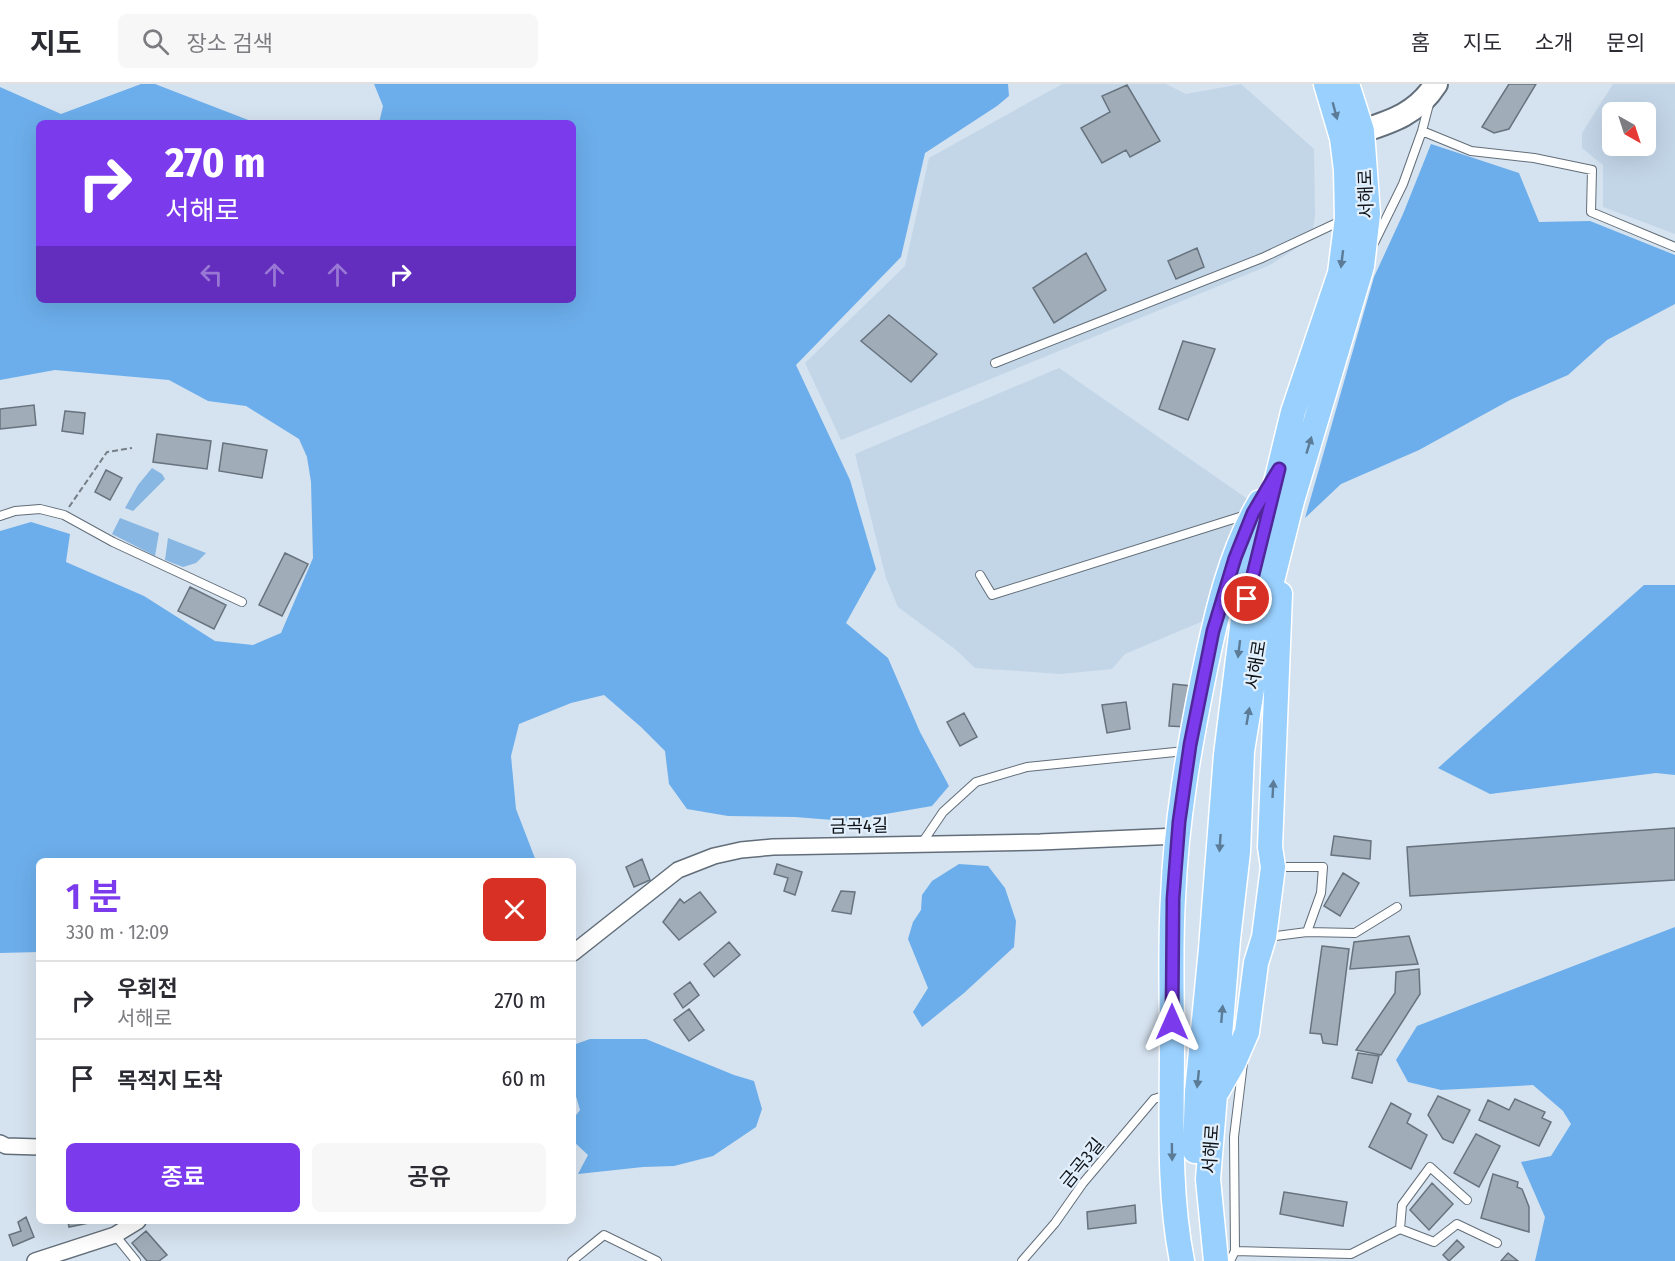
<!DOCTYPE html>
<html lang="ko">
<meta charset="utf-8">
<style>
body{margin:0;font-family:"Fira Sans Condensed","Noto Sans KR",sans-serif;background:#f7f7f7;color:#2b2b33;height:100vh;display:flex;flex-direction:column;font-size:22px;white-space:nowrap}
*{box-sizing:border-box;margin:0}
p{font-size:20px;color:#7c7c81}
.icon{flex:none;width:33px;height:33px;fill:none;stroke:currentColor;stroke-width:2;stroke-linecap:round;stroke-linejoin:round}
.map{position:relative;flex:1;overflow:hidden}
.side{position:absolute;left:36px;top:774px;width:540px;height:366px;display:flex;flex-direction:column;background:#fff;border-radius:9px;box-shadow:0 6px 24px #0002}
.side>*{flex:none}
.hud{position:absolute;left:36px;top:36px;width:540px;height:183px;border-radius:9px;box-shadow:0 6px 24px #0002;background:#7c3aed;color:#fff;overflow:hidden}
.needle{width:39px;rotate:141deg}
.controls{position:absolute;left:1602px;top:18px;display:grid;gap:12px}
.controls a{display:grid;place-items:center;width:54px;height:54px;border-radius:9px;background:#fff;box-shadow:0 6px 24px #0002;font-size:30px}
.pin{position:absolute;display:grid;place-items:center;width:51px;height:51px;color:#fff;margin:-26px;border:3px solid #fff;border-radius:50%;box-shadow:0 2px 6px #0007}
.me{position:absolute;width:66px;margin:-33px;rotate:0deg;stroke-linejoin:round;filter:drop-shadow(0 0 4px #0008)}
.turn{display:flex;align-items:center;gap:21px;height:126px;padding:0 30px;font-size:27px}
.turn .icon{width:78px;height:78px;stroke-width:2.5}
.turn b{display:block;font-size:42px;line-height:51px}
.lanes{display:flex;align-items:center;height:57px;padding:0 30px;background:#0003;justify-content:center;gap:30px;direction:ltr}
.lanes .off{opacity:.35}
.round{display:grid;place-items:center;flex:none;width:63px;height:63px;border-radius:9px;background:#f7f7f7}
.head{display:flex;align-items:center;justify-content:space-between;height:102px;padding:0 30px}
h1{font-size:36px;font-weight:600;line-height:45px;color:#7c3aed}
.primary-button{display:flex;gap:12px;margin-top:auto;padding:12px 30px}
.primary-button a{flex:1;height:69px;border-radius:9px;background:#7c3aed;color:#fff;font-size:24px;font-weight:600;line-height:69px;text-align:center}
.primary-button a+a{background:#f7f7f7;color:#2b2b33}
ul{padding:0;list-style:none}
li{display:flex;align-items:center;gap:18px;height:78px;padding:0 30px;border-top:2px solid #e1e1e2}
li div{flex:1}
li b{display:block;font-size:22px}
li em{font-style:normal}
header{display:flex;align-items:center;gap:36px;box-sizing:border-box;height:84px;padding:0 30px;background:#fff;border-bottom:2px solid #e1e1e2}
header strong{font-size:28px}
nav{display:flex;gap:33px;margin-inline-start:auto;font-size:21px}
.search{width:420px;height:54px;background:#f7f7f7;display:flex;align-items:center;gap:15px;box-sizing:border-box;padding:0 21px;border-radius:9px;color:#7c7c81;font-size:22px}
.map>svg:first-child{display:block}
</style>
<header>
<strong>지도</strong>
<div class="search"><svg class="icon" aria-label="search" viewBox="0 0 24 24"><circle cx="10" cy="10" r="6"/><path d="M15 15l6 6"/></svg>장소 검색</div>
<nav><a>홈</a><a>지도</a><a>소개</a><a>문의</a></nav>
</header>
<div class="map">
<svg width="1675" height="1177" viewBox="0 0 1675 1177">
<rect width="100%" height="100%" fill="#d5e2ef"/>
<path fill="#c3d6e8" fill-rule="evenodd" d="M1062,0H1166L1186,10L1241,0L1314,65L1315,131L1312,154L1270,181L841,356L805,279L905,182L929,74Z
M1613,0H1675V150L1603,123V81L1582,64V49ZM1646,28V62H1612V28Z
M1059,284L1249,416L1203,537L1125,570L1112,585L1061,590L975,584L955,565L898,523L886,494L855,370Z"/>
<path fill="#88b7e3" d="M152,384L162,390L165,395L133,427L125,424L138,401Z
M120,434L159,449L155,472L112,450Z
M168,454L206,469L196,479L183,483L165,476Z"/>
<path fill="#6caeeb" d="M141,0H155L256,39H39V216H573V39H379L383,22L374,0H1008L1009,12L997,22L925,69L901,173L796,281L850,396L876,485L846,539L888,574L920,648L949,702L932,722L845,737L795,733L728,732L687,725L669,700L665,667L641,643L604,611L571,619L519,640L511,672L516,725L536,777H39V868L0,869V447L31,438L70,450L66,478L144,512L215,557L253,561L281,549L313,474L311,398L307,373L299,355L246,322L208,317L169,296L55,286L0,296V3L61,30Z
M1431,60L1519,89L1539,138L1590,137L1675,171V220L1607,256L1568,291L1510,316L1419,366L1341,400L1305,434L1374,193L1403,130Z
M1644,501H1675V691L1656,689L1490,710L1438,684Z
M959,780L988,782L1005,804L1016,837L1014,863L964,909L922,943L913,928L928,904L908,855L913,838L921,826L922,811L932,797Z
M1675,843V1177H1535L1545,1133L1521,1078L1551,1072L1571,1040L1563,1027L1533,1001L1441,1006L1408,998L1396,976L1417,942Z
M590,955H646L734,991L754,997L762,1025L756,1043L713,1072L674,1082L643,1083L578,1090L588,1071L573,1057V1035L580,1026L573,1002V961Z"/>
<path fill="#a0adb9" stroke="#67737e" stroke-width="1.5" d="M1509,0H1536L1509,45L1494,49L1482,43Z
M1127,1L1160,57L1130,73L1126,66L1102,79L1081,44L1110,28L1102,12Z
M1197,164L1204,183L1176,195L1168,177Z
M1086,169L1106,206L1054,239L1033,204Z
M889,231L937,270L911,298L861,257Z
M1183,257L1215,265L1188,336L1159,325Z
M34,321L36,341L0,345V325Z
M65,327L85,329L83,350L62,347Z
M157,350L211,357L207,385L153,378Z
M223,359L267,366L262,394L219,387Z
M106,386L122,394L110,416L95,408Z
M285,469L308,480L282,532L259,521Z
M190,503L226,521L214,545L178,527Z
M1173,600L1192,602L1188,643L1169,642Z
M1126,618L1130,645L1107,649L1102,621Z
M964,629L977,653L960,662L947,638Z
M1675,744V796L1410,812L1407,763Z
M1334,752L1371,757L1370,775L1331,771Z
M642,775L650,796L634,803L626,783Z
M777,780L802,788L795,811L784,807L788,794L774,790Z
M1343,789L1359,799L1340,832L1324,822Z
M841,807L855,808L851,830L832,827Z
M700,808L716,828L679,856L663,838L680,815L684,819Z
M1409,852L1418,880L1350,885L1354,858Z
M729,858L740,871L714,893L704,880Z
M1322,862L1349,865L1337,961L1323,959L1321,950L1310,949Z
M1419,885L1420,910L1381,971L1356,966L1395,909L1396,888Z
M690,898L699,911L683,924L674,910Z
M689,925L704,946L689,957L674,936Z
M1358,969L1379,972L1372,999L1352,994Z
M1438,1012L1470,1026L1453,1059L1443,1055L1428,1031Z
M1515,1015L1545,1028L1542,1034L1551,1038L1539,1062L1479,1036L1488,1016L1509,1026Z
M1391,1019L1411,1030L1407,1039L1427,1051L1411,1085L1369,1063Z
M1476,1050L1500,1062L1479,1103L1454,1089Z
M1493,1090L1518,1098L1517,1103L1522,1105L1529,1123V1148L1481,1134Z
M1432,1099L1453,1120L1429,1146L1410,1126Z
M1284,1108L1347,1118L1343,1142L1280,1130Z
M1135,1121L1136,1139L1088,1145L1087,1128Z
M26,1133L34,1153L13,1162L9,1151L21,1147L18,1138Z
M68,1137H94V1138L69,1143Z
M146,1147L167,1171L159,1177H147L132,1159Z
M1457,1156L1464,1163L1449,1177L1443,1171Z
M1508,1169L1518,1177H1501Z"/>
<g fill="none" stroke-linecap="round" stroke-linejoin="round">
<g stroke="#626e79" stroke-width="10">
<path id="service" d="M1422,47L1471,67L1534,74L1592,86L1591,128L1675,163
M1374,159L1403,100L1422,47L1429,20
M995,279L1262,174L1343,136
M0,432L15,427L40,425L64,431L113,458L242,518
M980,491L992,511L1246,431
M922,759L943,728L976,698L1027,683L1185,667
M1274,783H1323L1321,809L1307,848
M1268,853L1307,848L1355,849L1397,823
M1400,1145L1434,1158L1457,1140L1497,1159
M115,1151L136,1177
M1235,1167L1351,1170L1400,1145L1402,1121L1430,1083L1467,1116
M572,1177L604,1151L657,1177
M1022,1177L1055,1139L1083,1099L1154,1015L1167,1011
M1230,1177L1235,1167L1234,1053L1243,979"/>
</g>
<g stroke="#626e79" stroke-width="18">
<path id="minor" d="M573,869L678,786L714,772L741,766L773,763L1040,758L1178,752
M0,1059L6,1062L39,1063
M35,1177L115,1151L138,1137"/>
</g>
<g stroke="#626e79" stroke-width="26">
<path id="secondary" d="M1344,53C1380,40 1413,36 1436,0"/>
</g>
<g stroke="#fff" stroke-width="27">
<path id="primary" d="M1218,1006L1234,978L1247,948L1256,879L1264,853L1273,783L1270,763L1280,510
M1195,1067L1197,1008L1211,865L1226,671L1243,535L1293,328L1340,189L1347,134L1346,86L1342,54L1326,0
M1182,1177C1168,1106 1172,1032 1172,960C1172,911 1170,863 1173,814C1176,738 1189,664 1204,590C1216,532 1230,469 1260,418
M1216,1177L1208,1095L1228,855L1238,768L1242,667L1265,525L1292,417L1362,182L1368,130L1362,47L1347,0"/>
</g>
<path stroke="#767f88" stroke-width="2" stroke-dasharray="6 3" stroke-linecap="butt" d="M69,423L107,368L132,364"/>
<use href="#service" stroke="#fff" stroke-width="8"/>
<use href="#minor" stroke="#fff" stroke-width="15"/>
<use href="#secondary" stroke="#fff" stroke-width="22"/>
<use href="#primary" stroke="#99d0fe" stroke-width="24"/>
</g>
<defs><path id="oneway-solid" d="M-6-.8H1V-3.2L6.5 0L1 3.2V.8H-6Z" transform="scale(1.5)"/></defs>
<g fill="#5b7b96">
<use href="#oneway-solid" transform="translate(1335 27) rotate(75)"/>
<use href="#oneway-solid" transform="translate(1342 175) rotate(97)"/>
<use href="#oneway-solid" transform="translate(1309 361) rotate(-73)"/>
<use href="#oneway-solid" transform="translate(1239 565) rotate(97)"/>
<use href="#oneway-solid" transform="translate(1248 632) rotate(-80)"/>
<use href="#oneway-solid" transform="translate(1273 705) rotate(-87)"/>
<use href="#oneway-solid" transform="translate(1220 759) rotate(94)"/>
<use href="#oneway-solid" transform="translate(1222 930) rotate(-85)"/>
<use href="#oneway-solid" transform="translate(1198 995) rotate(96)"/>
<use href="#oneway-solid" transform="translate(1172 1068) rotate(89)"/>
</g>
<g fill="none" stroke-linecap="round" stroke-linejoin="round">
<g stroke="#51269a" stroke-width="15">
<path id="route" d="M1172,938L1173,815L1179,738L1190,661L1213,547L1235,474L1253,429L1279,385L1247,515"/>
</g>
<use href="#route" stroke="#7c3aed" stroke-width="10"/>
</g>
<g text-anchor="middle" stroke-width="4.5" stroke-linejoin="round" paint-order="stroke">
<g font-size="18" fill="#0f1317" stroke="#e2effc">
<text transform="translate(1366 110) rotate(-92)" y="6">서해로</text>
<text transform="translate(1256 581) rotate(-81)" y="6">서해로</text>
<text transform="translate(859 742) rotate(-1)" y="6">금곡4길</text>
<text transform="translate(1211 1065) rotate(-86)" y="6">서해로</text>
<text transform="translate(1082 1079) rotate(-51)" y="6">금곡3길</text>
</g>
</g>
</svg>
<div class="controls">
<a><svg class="needle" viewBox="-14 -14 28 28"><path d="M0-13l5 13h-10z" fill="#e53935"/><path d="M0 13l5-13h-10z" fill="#7c7c81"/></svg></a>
</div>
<div class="pin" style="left:1247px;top:515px;background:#d93025"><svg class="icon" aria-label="arrive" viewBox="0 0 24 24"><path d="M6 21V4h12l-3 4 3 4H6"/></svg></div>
<svg class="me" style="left:1172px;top:938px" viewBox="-20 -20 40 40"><path d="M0-17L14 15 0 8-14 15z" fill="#7c3aed" stroke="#fff" stroke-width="4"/></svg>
<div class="hud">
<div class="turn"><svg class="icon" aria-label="right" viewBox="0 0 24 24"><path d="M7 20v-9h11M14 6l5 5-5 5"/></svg><div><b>270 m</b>서해로</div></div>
<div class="lanes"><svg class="icon off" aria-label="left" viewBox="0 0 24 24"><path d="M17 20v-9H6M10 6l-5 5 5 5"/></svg><svg class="icon off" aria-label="ahead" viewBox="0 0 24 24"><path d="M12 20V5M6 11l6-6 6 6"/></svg><svg class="icon off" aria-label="ahead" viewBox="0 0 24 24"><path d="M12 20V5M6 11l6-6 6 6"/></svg><svg class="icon" aria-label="right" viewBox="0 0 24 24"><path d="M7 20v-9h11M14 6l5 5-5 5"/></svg></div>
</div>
<section class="side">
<div class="head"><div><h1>1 분</h1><p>330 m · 12:09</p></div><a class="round" style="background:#d93025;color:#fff"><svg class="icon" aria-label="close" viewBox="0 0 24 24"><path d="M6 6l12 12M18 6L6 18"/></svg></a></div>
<ul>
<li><svg class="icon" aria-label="right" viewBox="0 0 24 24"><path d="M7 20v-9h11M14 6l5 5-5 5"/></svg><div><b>우회전</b><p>서해로</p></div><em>270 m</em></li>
<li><svg class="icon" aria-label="arrive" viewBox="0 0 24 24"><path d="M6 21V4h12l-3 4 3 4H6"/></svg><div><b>목적지 도착</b></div><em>60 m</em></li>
</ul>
<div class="primary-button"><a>종료</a><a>공유</a></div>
</section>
</div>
